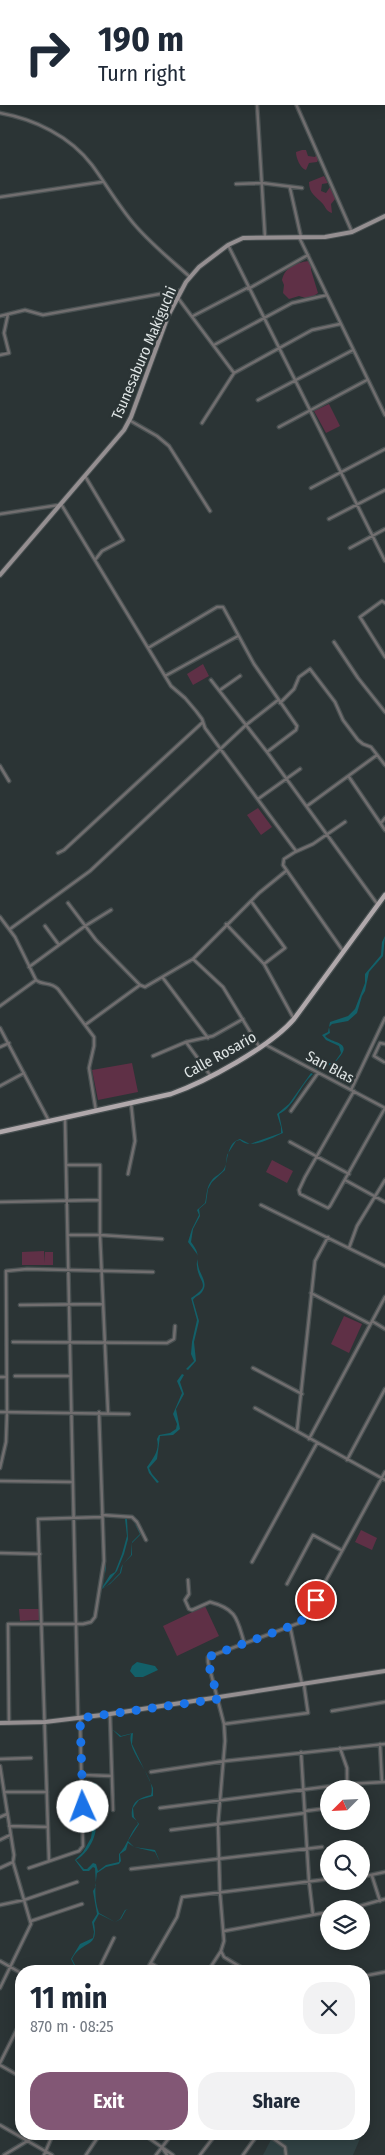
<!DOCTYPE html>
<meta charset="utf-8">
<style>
body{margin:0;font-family:"Fira Sans Condensed",sans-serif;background:#f2f2f3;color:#1f2937;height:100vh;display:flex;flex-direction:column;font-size:19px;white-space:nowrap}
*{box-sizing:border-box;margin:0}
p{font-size:16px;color:#747a83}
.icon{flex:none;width:28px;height:28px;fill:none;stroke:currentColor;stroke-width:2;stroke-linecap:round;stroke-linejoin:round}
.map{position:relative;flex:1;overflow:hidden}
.side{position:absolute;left:15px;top:1965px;width:355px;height:175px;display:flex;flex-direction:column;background:#fff;border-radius:20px;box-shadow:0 2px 12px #0003}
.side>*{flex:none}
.hud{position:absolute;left:0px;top:0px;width:385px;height:105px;box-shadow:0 2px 12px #0003;background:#fff;color:#1f2937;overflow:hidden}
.needle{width:32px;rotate:246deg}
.tools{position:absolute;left:320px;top:1780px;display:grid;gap:10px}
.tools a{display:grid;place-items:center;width:50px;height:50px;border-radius:50%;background:#fff;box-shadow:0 2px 12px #0003;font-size:25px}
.pin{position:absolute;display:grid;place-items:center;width:42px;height:42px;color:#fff;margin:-21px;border:2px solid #fff;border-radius:50%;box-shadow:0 1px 5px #0007}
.me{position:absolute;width:55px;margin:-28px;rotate:358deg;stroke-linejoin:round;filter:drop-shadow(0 0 4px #0008)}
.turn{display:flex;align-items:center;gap:18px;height:105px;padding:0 15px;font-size:22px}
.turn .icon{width:65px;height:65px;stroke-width:2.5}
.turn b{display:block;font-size:35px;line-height:42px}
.round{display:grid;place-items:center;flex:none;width:52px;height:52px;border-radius:20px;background:#f2f2f3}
.head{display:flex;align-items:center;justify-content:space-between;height:85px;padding:0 15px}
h1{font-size:30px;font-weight:700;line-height:38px}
.cta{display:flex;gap:10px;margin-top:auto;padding:10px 15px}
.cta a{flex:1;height:58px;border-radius:20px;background:#825775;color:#fff;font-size:20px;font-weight:700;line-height:58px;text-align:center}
.cta a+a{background:#f2f2f3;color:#1f2937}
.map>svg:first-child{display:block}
</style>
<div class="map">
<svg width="385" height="2155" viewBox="0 0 385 2155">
<rect width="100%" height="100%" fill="#2b3435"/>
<path fill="#314244" d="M274,2134H362L353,2155H263Z"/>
<path fill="#5f3046" d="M302,150H306L308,156L315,157L317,153L319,158L317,162L309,163L306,170C300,168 296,158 296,152Z
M324,176L328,183L322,184L321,191L326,193L330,187L333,188L336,198L331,204L332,213C326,211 326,208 323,204C316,196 309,194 309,182Z
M308,261L311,265V270L318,293L309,299L299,296L289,299L283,293L284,285L282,280C285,267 296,263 308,261Z
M329,404L340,426L326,433L314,411Z
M203,664L209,676L193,685L187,674Z
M258,808L272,827L261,835L247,815Z
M132,1063L138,1092L98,1100L92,1070Z
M272,1160L293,1171L287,1183L266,1172Z
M44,1251V1263L45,1252H53V1265H22V1252Z
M344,1316L362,1324L349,1353L331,1344Z
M361,1530L377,1538L372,1550L355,1542Z
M205,1606L219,1636L177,1656L163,1626Z
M19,1609H39V1620L20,1621Z"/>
<path fill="#136069" d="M385,936L383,956L369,972L365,991L362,996L357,1013L348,1021L332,1024L329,1027L330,1033L325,1036C332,1044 354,1041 338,1059C332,1066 329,1066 320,1065L316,1070L315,1069L318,1063H334L341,1053L339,1046L326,1040L322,1035L328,1032L330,1022L348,1016L355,1009L365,983V974L381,955L382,942Z
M311,1073L313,1074C300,1085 294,1107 279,1114L283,1133C272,1138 250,1150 240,1140L236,1141L227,1155L225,1170L212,1182L208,1189L206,1203L199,1209L200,1216L193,1229L191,1242C202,1257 195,1255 199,1269C202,1277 208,1284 202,1292C199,1296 195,1296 193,1300L199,1321L194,1342L196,1361L188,1370L186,1369L194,1361L191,1354L192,1342L197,1320L191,1298C213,1284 198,1283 197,1266C196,1261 199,1259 197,1254L188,1242L192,1229L199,1215L197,1210L205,1203C207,1195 206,1187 212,1180C215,1176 221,1174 224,1169C229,1160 226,1143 240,1139L250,1144L281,1133V1127L277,1114L289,1104Z
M182,1374L184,1375L180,1382L184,1394L176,1409L180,1429L173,1435L160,1436L157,1459L149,1468L152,1474L159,1482L157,1483L149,1473L147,1467C153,1459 160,1450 157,1439L159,1435L170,1433L176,1429L177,1424L173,1414L182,1393L177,1381Z
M104,1517L106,1568L103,1586L110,1575L115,1572L122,1554L127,1536L125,1519H127L128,1539L124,1554L117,1571L103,1588C111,1584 114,1578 120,1573C121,1563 126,1562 131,1555L132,1542L140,1534L133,1521L141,1534L132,1543V1555L123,1564L121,1573L110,1584L102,1589L100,1601L105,1573Z
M137,1662L155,1666L158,1670L143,1677H135L130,1671L132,1666Z
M112,1729L121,1736L133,1733L132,1744L153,1788V1796L139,1800L133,1808L134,1817L139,1824L128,1841L134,1847L155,1850L160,1862L155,1852L134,1847L128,1843L126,1850L120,1854L121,1861L119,1864L106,1867L97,1873C95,1886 94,1900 99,1913L115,1922L120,1919L125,1910L129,1909L126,1910L121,1919L115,1922L99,1914L94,1923C99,1950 82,1939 72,1959L78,1971H75V1967L71,1959L80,1944L93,1938L94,1932L92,1922L97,1914L93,1891L96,1886L95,1868L93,1867L89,1871H83L75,1860L83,1852L91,1838L93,1824L98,1818L94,1810L97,1788L93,1785L84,1787L85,1783H95L99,1787L95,1811L100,1818C92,1828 98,1827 94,1837C91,1846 84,1856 76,1860L84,1869H87L93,1863L96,1864L98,1871L106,1865L119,1862V1854C127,1846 130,1833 138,1824L137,1821L132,1817C130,1802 139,1798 151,1795C157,1777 126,1752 131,1734L120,1737Z"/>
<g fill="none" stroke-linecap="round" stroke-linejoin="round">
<path stroke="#136069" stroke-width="1" d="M21,2134V2133"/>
<g stroke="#485051" stroke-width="5">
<path id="street" d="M304,0L305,1
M384,30H385
M384,68H385
M257,104L265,237
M296,104L352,232
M0,113C34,119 70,136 92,165C106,184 118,205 134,224C150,243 171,260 190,277
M236,184L262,183L302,188
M290,188L301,237
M0,197L102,182
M299,237L385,415
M228,245L385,561
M248,289L308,255
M178,298L234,373
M0,316L25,310L43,315L182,290
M193,316L247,288
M214,345L292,303L327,295
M0,355L9,353L4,333L8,314
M258,400L353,350
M129,420L157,436L169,446L210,511
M202,423L234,373L312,330L340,324
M279,427L367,380
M85,476L123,540L102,551L95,560
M311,488L385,449
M61,504L171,686L185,698L196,711L202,719L205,728L296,851
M0,514L59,505
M329,519L385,490
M350,548L385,529
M385,603L382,601L360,617L385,657
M334,642L358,678L385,712
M148,648L217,607H223L254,664L297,726L296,730L267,752
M165,676L238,636
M211,680L267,752L378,905
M220,690L240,676
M280,703L294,689L299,677L310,669L335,702L343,720L358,740L363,744L371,747L385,765
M0,766L9,781
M349,777L385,830
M258,799L300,769
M307,806L377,755
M381,823L385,818
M58,853L64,850L203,722
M251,901L285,948L264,964
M68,903L96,940L140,985L145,987L193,959L259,893L286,871
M0,917L15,937L36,980C43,986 50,981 58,989L94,1037V1046L89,1068L96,1111
M226,924L264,964L294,1019
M45,926L59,945
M10,929L90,871L246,725L278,700
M343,951L283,865L284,859L295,852L313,844L345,822
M193,959L223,987L260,1048
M29,967L85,926L111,910
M163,978L208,1038
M0,1006L36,980
M85,1025L140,985
M0,1028L49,1121
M186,1042L210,1075
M266,1045L385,1108
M0,1047L9,1043
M153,1056L186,1042L213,1036L243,1019
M384,1062L374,1056L380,1043L385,1044
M0,1086L24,1073
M351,1090L385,1018
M354,1091L305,1177L299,1190L300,1194L328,1208L330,1206L385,1108
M291,1111L318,1073
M65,1118L78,1717
M290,1142L349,1174
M68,1165H100V1235L108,1412
M128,1174L135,1141L131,1103
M345,1180L385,1202
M0,1202L100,1200
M261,1205L385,1266
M68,1235H100L162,1239
M349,1248L357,1226L385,1180
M311,1293L370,1324
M20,1305L103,1304
M372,1321L385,1329
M13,1342L167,1343L174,1339L175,1326
M253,1368L302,1394
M15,1376H70
M0,1377H6
M255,1408L385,1480
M0,1412L129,1414
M297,1431L315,1261L328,1237
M309,1439L385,1297
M347,1460L385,1389
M0,1468L6,1442L7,1412L6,1271L27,1269L153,1272
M0,1481L72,1482
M102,1515L132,1517L137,1522L146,1540
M0,1553L40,1554
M252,1562L317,1443
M188,1580L189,1594L185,1600L189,1609L192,1610L210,1602C237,1609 237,1619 244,1642
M287,1584L313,1535L341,1550
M290,1626L302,1684
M332,1711L385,1702
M110,1714L113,1810
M9,1723L8,1624H83L91,1622L95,1617L104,1561L99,1412
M224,1724L308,1713L304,1685
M380,1744L382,1782
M340,1748L347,1768V1784
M301,1752L309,1881L313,1915
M0,1759L31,1758
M0,1766L14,1855L13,1862L31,1924L0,1988
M151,1772L225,1761L385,1744
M82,1775L112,1776
M4,1792H47
M160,1808L347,1784L385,1782
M305,1811L329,1808
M0,1817L7,1814
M9,1826L48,1827
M171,1830L305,1813
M0,1840L10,1835
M49,1861L38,1519L102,1517
M0,1868L13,1862
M29,1868L79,1851L83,1846L80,1718
M131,1869L322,1847
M372,1876L380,1901
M361,1877L385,1872
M0,1905L24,1900L77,1882
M349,1909L385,1899
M31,1921L82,1904
M224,1931L329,1912
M221,1951L224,1957L247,1971
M0,1961L21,1973
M151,1963L163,1971
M98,1971L114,1938
M146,1971L177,1917L182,1897L329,1879
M208,1971L221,1951L224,1941L220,1893L218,1824L225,1741L224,1724L208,1662V1657L299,1623L305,1619L385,1472
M364,1976L385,1972
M0,2063L21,2021
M0,2065L21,2077
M0,2125L52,2155
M143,2134L173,2155
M267,2134L285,2147L286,2155
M163,2149L167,2155
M4,2155L29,2140
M44,2155L53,2134
M86,2155L100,2134
M156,2155L172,2134
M200,2155L216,2134
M243,2155L258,2134"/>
</g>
<g stroke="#485051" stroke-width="6">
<path id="secondary" d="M0,575L124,430L131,417L168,316L186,282L199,267L228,245L243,238L325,237L352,232L385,216
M0,1723L45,1722L110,1714L385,1671"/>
</g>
<g stroke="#485051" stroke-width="7">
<path id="primary" d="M0,1132L171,1094C205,1082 270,1047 294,1019L385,895"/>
</g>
<use href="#street" stroke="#716e6f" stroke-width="2.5"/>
<use href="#secondary" stroke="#958f91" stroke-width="4"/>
<use href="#primary" stroke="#b0a8ab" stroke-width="4.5"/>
</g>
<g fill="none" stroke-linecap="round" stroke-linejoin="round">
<path stroke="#1a73e8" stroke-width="9" stroke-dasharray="0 16.2" d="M83,1807L80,1718L218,1699L208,1662V1657L299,1623L310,1612L316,1600"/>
</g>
<g text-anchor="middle" stroke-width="5" stroke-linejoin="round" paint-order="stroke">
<g font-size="15" fill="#dfe5e5" stroke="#2b3435">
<text transform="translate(144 353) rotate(-67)" y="5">Tsunesaburo Makiguchi</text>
<text transform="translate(220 1055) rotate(-29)" y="5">Calle Rosario</text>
<text transform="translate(330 1067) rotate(28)" y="5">San Blas</text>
</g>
</g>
</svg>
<div class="tools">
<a><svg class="needle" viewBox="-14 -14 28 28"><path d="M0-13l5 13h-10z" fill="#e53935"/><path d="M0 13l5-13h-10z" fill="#747a83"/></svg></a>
<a><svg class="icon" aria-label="search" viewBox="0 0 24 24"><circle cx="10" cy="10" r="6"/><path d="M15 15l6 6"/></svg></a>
<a><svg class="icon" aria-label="layers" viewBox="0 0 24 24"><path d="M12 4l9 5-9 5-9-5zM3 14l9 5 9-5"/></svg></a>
</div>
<div class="pin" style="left:316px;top:1600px;background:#d93025"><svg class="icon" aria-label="arrive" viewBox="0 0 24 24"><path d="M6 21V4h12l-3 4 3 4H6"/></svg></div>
<svg class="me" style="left:83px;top:1807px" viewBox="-20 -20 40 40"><circle r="19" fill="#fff"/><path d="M0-13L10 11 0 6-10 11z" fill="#1a73e8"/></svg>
<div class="hud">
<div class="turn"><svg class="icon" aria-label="right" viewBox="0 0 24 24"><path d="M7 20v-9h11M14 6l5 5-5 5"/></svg><div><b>190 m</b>Turn right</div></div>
</div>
<section class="side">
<div class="head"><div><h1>11 min</h1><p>870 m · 08:25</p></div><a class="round"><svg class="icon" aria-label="close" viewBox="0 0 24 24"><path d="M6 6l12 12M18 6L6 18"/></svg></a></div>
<div class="cta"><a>Exit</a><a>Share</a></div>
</section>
</div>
